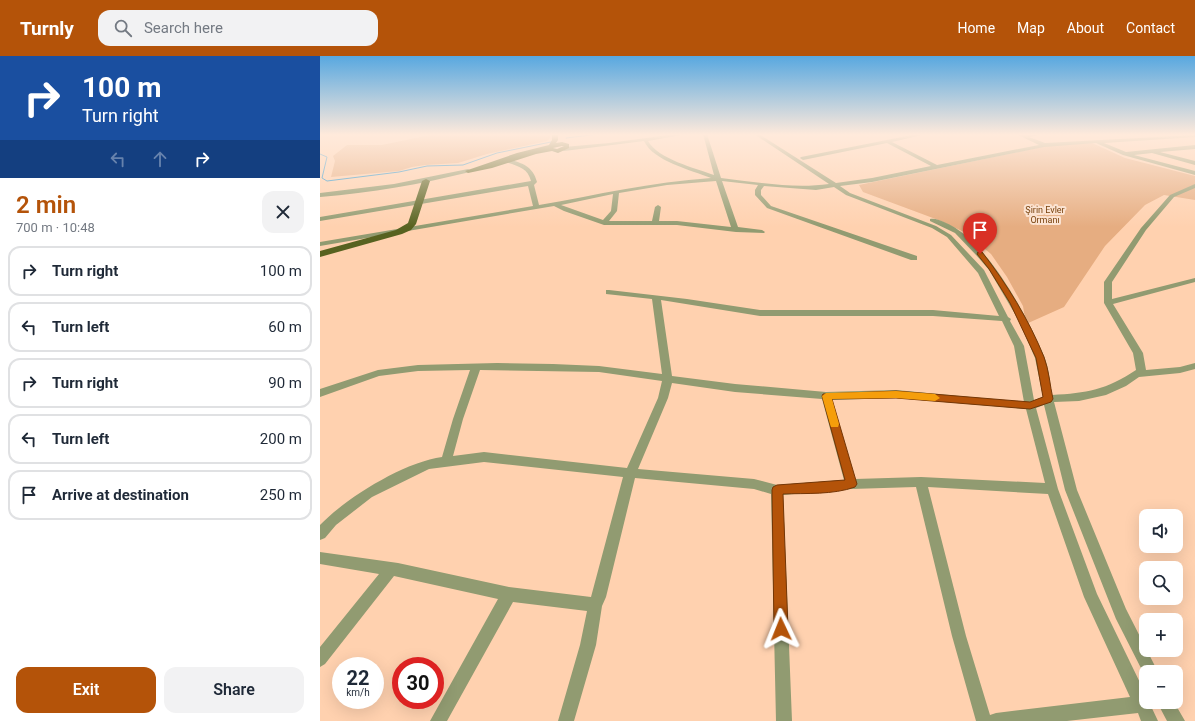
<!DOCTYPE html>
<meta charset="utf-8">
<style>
body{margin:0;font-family:Roboto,sans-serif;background:#f2f2f3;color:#1f2937;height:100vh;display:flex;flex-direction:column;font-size:15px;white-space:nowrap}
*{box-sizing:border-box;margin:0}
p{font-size:13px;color:#747a83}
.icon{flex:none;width:22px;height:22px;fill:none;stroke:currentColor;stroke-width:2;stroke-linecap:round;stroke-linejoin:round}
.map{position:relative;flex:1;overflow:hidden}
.sheet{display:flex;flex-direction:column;background:#fff;width:320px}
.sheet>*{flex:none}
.hud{background:#1a4fa0;color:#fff;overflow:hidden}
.tools{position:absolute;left:819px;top:453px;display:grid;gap:8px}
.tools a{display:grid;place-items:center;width:44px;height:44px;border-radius:8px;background:#fff;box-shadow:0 4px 16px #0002;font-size:20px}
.speed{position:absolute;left:12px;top:601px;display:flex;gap:8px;font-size:20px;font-weight:700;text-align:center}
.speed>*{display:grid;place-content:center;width:52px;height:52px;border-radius:50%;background:#fff;box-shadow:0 4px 16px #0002;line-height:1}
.speed small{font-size:10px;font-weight:400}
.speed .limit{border:6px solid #d22;background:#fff;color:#111}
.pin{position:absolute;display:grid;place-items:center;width:34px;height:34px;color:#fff;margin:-41px -17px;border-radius:50% 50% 50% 0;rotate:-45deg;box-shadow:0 0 4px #0007}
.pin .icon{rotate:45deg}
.me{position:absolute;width:44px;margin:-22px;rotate:358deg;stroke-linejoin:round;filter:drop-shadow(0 0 3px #0008)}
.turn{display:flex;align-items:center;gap:14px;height:84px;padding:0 16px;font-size:18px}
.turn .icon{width:52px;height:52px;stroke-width:2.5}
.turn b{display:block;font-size:28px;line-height:34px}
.lanes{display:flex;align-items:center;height:38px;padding:0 16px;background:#0003;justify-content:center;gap:20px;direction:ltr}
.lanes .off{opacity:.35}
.round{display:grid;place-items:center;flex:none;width:42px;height:42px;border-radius:12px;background:#f2f2f3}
.head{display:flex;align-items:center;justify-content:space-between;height:68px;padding:0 16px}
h1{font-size:24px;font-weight:600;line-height:30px;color:#b45309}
.button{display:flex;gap:8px;margin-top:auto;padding:8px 16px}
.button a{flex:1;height:46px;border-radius:12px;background:#b45309;color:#fff;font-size:16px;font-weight:600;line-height:46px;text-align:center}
.button a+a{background:#f2f2f3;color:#1f2937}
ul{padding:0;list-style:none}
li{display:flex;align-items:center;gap:12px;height:50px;margin:0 8px 6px;padding:0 8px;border:2px solid #e0e1e3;border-radius:12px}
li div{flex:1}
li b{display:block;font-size:15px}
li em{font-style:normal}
header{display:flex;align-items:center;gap:24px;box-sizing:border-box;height:56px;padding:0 20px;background:#b45309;color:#fff}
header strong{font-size:19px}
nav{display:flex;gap:22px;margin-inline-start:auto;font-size:14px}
.search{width:280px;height:36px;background:#f2f2f3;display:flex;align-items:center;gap:10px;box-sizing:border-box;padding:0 14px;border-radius:12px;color:#747a83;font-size:15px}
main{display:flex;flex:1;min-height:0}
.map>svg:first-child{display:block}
</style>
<header>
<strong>Turnly</strong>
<div class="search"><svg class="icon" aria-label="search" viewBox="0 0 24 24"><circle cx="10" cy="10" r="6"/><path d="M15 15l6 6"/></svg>Search here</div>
<nav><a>Home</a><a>Map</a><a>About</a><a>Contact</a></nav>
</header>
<main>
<section class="sheet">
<div class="hud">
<div class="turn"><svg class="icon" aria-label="right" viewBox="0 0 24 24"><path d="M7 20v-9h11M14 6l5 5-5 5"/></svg><div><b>100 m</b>Turn right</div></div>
<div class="lanes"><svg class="icon off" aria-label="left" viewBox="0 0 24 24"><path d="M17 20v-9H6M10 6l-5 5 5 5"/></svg><svg class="icon off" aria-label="ahead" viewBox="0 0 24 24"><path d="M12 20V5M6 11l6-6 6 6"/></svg><svg class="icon" aria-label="right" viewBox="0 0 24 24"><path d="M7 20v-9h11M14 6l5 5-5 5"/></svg></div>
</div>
<div class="head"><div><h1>2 min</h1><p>700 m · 10:48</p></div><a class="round"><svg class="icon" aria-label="close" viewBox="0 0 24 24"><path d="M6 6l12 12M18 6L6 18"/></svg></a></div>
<ul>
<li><svg class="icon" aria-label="right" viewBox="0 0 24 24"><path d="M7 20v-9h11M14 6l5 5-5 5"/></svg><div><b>Turn right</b></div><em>100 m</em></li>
<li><svg class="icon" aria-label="left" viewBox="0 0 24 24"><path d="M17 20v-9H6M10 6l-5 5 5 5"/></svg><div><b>Turn left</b></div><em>60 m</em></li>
<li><svg class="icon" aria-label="right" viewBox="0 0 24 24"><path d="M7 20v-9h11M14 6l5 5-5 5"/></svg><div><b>Turn right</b></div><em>90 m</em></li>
<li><svg class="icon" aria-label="left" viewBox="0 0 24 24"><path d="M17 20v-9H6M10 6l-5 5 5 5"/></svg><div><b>Turn left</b></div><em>200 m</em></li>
<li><svg class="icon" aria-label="arrive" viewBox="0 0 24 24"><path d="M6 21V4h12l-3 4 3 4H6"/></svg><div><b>Arrive at destination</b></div><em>250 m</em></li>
</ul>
<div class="button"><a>Exit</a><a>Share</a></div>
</section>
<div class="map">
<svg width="875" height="665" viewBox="0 0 875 665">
<rect width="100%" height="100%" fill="#ffd1af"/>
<path fill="#e6ad81" d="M115,78H230V82L227,85L167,98L138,107L105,109L92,111L79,115L11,121L15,105L13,100L27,89H62Z
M772,87L805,102L875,120V144L844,139L825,149L785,190L744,251L706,268L703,250L687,221L671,198L644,176L621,165L543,136L539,129L727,90Z"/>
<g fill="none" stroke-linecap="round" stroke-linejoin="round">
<path stroke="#2095d3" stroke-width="1" d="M319,78H328
M246,82L279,78
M0,98L7,101L2,122L7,125L79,116L107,110L143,109L177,97L231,86"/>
<path fill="#919b71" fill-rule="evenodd" d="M356,78H367L328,85C338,103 375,112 394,119L383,78H387L401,122C436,126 473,133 509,128L434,78H439L516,127L552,122L611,110L567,87L483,104L480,102L481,101L597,78H606L572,86L617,109L719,89L696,78H724L709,81L725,87L875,79V81L784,87L806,96L875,89V93L840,96L875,105V109L832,97L814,99L875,115V119L803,99L776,87L724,91L552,126L520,130L530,137L616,170L631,179L664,214L688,261L691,263L690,265L704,290L714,344L723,341L715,302L699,265L669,214L657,200L635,177L610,165V163C615,162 619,164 624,166C667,183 707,260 724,300C729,312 730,327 732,339C767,337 786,334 816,314L813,297L784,247V226L821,172L850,139L875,128V132L854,141L826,174L792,226V243L875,222V226L793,248L823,297L826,314L860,311L875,307V313L860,317L819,321L806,330L786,339L759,345L734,346L757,434L806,553L838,616H826V622L796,563L745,434L724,349L716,352L738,433L777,538L826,639V646H829L838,665H821L818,657L747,665H656L632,580L596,431L531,433L463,439L472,665H456L451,438L434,433L315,422L286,541L282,550L276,589L254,665H238L260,589L267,555L193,546L127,665H110L178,543L74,520L5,608L0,611V591L59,518L0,508V496L78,507L189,531L271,541L303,421L164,406L109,413L52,441L16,469L5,482L0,484V469C26,442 84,406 122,401L133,363L150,314L98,315L59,320L0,341V333L58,314L98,309L177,307L233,308L279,310L342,318L332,243L286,238V234H289L367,243L440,254H613L679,260L658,217L627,181L612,172L526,139L514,131L496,134L444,130L441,134V139L451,150L597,200V204H591L447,152L435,139V134L438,129L402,125L418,171L442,174L445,176L444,177L416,176L357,169H284L244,155L234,150L0,190V186L213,150L208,130L0,165V161L211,125C208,112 198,110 186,106V104L188,103C202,107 213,110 217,126L214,129L219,149C277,139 331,126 391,122C371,114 333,105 324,85L244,95L241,93L244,91L289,87ZM396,125L411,171L357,165H339L341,151L338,149L335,151L332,165H289L297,155L299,137L347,129ZM293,138L291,155L283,164L241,149ZM341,244L440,260H613L682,265L694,290L704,346L576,334L506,336L415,328L352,320ZM160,314L279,316L342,325L338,342L307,412L164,396L133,400L143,363ZM352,327L415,336L502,343L524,424L457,429L434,423L318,413L348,342ZM576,342L706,353L725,427L601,421L535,423L512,344ZM608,431L728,438L764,541L810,641L676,657L670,659L646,580Z
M148,113L150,114V116C101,128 51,137 0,141V137L74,128Z
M837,646H854L865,665H847Z"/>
<path fill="#576220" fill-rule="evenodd" d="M232,78H238V84L236,87L242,86L249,88V92L238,97L232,95L216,98L172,112L148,117L145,115L197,97L229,89L232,84ZM242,90H244L237,93L233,92Z
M106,123L110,125L96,168L91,174L82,178L0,201V195L76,174L88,167L102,125Z"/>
</g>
<linearGradient id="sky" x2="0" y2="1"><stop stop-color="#58a8e0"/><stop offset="0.46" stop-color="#ffeadb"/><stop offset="1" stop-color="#ffeadb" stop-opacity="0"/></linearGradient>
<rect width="875" height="171" fill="url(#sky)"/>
<path fill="#b45309" stroke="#753606" d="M658,196H662C687,228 709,264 724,301C729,314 730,330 733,343L731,346L710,353L576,342L512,343L537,428L535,431C513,439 486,437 463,438L468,573L466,577L461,579L456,577L454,573L452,434L453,431L457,429L525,424L502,340L503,338L576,335L710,346L723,341L716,302L690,247L669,213L657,198Z"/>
<path fill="#f59e0b" d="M576,335L615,338L620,342L615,345L576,342L512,343L519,368L518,371H511L510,368L502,340L506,337Z"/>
<g text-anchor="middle" stroke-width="4" stroke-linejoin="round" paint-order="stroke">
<g font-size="9" fill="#7a430e" stroke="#fbe3d2">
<text x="725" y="157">Şirin Evler<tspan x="725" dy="10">Ormanı</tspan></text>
</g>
</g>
</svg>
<div class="tools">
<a><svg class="icon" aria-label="sound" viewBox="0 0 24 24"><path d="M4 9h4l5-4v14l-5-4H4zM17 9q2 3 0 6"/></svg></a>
<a><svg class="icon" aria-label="search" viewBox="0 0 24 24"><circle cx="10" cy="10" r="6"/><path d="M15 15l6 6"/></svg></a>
<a>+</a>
<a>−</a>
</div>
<div class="speed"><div>22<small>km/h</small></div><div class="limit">30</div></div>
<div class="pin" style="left:660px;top:198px;background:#d93025"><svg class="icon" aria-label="arrive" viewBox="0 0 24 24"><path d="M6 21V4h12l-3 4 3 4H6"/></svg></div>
<svg class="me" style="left:461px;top:573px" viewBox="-20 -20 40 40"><path d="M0-17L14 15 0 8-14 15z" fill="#b45309" stroke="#fff" stroke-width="4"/></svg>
</div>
</main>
